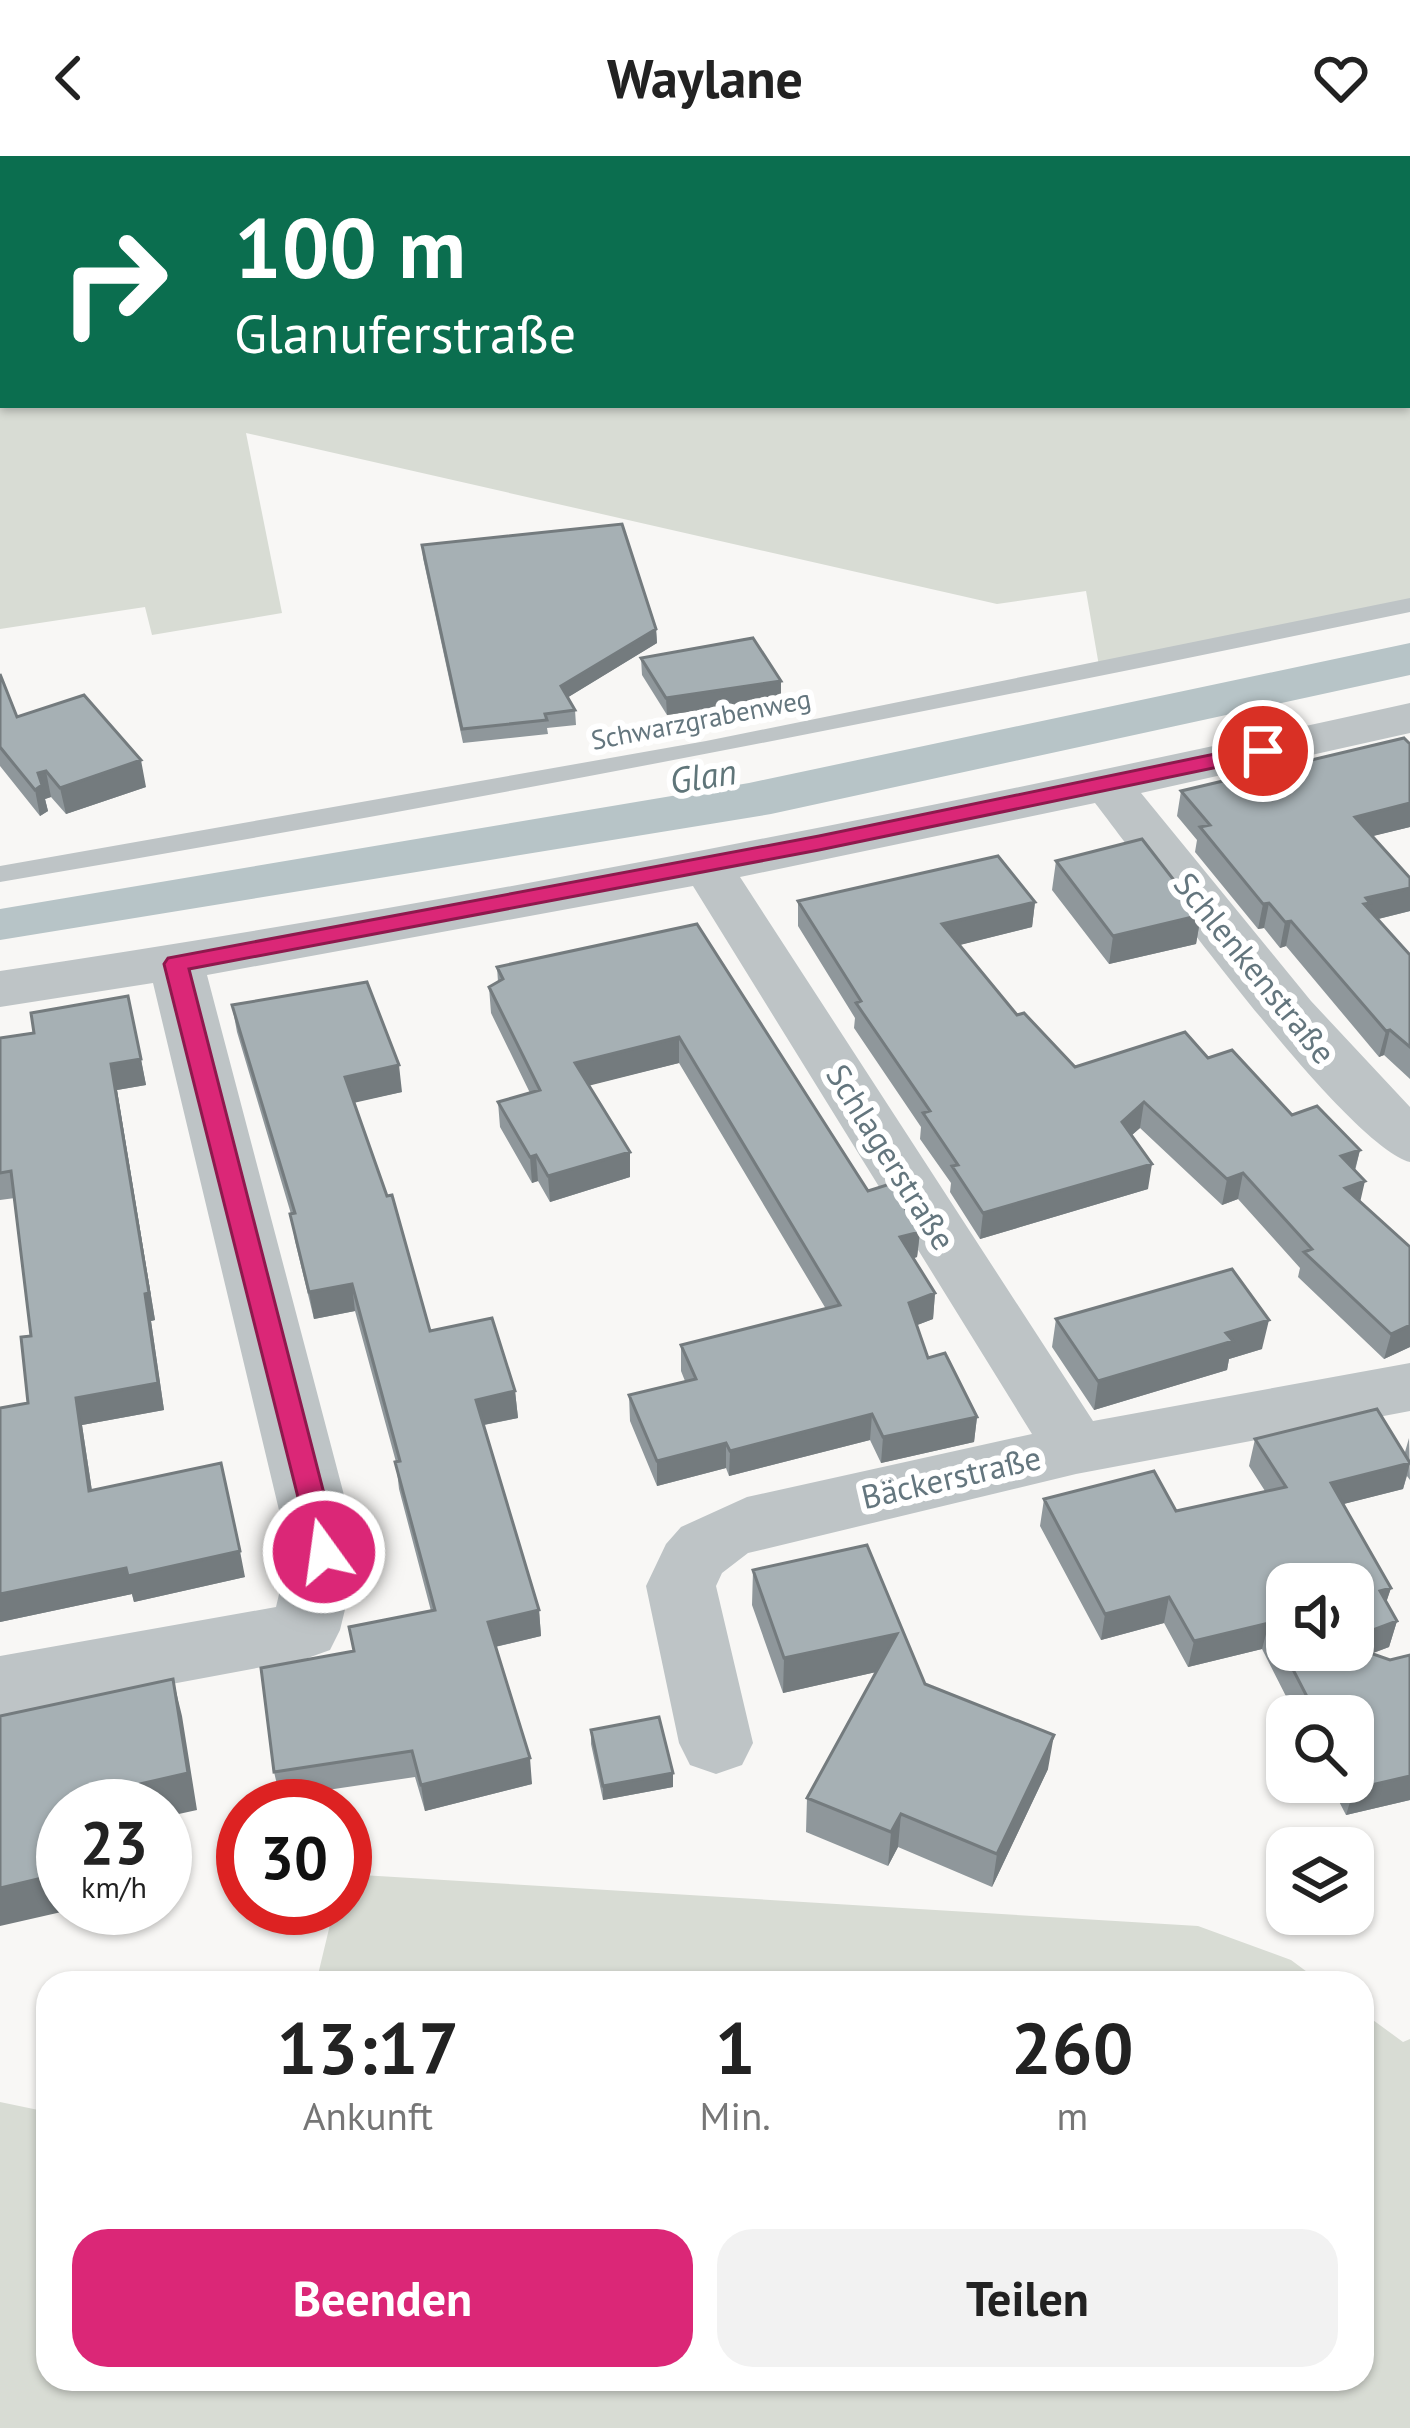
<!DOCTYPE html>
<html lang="de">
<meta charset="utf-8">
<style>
body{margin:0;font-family:"PT Sans",sans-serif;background:#f2f2f2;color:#222;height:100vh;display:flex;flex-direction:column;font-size:45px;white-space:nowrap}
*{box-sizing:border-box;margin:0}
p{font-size:39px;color:#767676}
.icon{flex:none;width:66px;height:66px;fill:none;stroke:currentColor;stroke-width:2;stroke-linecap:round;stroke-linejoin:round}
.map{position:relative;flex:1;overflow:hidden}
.panel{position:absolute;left:36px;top:1815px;width:1338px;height:420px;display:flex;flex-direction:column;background:#fff;border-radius:36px;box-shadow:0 3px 9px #0004}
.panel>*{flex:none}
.hud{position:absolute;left:0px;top:0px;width:1410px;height:252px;box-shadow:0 3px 9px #0004;background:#0b6e4f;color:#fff;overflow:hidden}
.controls{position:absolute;left:1266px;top:1407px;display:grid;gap:24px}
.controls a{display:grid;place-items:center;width:108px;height:108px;border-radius:24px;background:#fff;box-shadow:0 3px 9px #0004;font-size:60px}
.speed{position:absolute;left:36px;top:1623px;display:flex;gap:24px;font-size:60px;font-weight:700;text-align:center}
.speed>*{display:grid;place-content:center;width:156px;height:156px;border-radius:50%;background:#fff;box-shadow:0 3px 9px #0004;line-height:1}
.speed small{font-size:30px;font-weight:400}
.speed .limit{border:18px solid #d22;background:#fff;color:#111}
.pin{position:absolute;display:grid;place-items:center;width:102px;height:102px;color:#fff;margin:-51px;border:6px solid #fff;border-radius:50%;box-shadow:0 3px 12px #0007}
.me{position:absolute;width:132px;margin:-66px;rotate:346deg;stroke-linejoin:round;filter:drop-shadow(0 0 9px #0008)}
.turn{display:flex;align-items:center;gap:42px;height:252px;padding:0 36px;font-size:54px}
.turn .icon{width:156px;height:156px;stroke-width:2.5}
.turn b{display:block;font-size:84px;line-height:102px}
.eta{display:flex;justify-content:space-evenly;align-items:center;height:204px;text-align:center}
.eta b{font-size:72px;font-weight:700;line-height:84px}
.action{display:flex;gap:24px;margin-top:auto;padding:24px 36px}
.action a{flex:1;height:138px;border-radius:36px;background:#db2777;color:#fff;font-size:48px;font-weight:700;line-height:138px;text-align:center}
.action a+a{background:#f2f2f2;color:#222}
header{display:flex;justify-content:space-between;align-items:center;height:156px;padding:0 36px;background:#fff;font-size:54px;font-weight:700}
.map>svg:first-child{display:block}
</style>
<header><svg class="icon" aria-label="back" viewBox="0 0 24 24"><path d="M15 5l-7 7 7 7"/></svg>Waylane<svg class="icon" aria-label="heart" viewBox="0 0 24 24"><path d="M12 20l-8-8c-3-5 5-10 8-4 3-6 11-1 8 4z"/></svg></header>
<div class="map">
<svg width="1410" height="2272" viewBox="0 0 1410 2272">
<rect width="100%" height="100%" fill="#f8f7f5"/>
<path fill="#d8dcd4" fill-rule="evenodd" d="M0,0H1410V445L1099,510L1086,435L997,448L246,277L282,457L152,479L145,451L0,473ZM3,3H1407V249H3Z
M345,1718L1198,1770L1291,1804L1322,1827H316L334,1752H345Z
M1362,1856L1403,1886L1410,1883V2272H0V1946L48,1956V2223H1362Z"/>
<path fill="#b7c4c7" d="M1410,487V519L771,658L0,784V753L749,627Z"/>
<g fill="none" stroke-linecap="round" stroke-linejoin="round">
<path fill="#b7c4c7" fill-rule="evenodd" d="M89,0H99V3H89Z"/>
<path stroke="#b7bbbd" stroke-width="4.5" stroke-dasharray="4.5 4.5" stroke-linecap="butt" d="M1102,0L1111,3
M1039,3L1060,0"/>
<path fill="#bec4c6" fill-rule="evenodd" d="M0,0H9L11,3L0,8Z
M3,158V170L0,171V159Z
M1410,442V456C941,554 472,646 0,726V710L706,585Z"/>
<path fill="#bec4c6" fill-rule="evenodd" d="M1410,547V577L1141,637L1311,845L1410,951V1006C1343,987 1148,715 1095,647L740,721L1093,1265L1410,1207V1255L1076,1318L748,1397L722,1417L716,1430L753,1587L742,1609L716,1618L690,1609L679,1587L646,1430L666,1388L681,1371L747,1341L1032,1278L693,730L207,819L359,1396L340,1474L330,1494L305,1503L0,1560V1500L276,1451L289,1396L153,827L0,851V815C475,744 941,651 1410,547Z"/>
</g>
<path fill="#8f979b" d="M422,389L656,473L657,487L568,541L575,554L576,569L547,572L548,578L463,587L423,402Z
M641,502L781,542L667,559L642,519Z
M0,518L17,561L146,631L66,658L51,641L45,643L48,655L40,660L0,610Z
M1410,588V671L1372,680L1410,722V755L1378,763L1410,799V923L1384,899L1379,901L1286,790L1280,792L1264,772L1258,773L1195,696L1197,684L1177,660L1181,635Z
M1056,705L1201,759L1196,788L1109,808L1052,734Z
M798,745L1035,746L1032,771L959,789L1017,859L1075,911L1208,902L1292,959L1360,994L1355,1015L1360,1046L1410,1191L1384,1203L1298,1121L1300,1112L1238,1043L1222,1049L1140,972L1132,979L1148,1033L980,1083L950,1036L951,1027L920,983L921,971L854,872L855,862L798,770Z
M697,768L868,1035L920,1076L917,1101L914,1102L935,1137L933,1163L917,1169L928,1202L977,1261L974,1286L881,1307L870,1284L729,1320L726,1312L657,1330L630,1265L629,1239L685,1225L681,1215V1189L826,1153L679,907L589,929L630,996V1021L550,1046L538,1025L532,1027L500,971L498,946L530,937L491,857L489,831L498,826L497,811Z
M128,840L146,929L117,934L155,1164L151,1165L164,1254L82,1269L92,1335L245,1421L134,1446L132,1438L0,1466V1252L28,1247L31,1180L15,1042L0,1044V882L34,877Z
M232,849L402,936L354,946L430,1175L515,1235L518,1262L484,1269L539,1454L541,1480L495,1491L532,1628L425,1655L415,1621L280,1641L274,1616L353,1495L431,1455L399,1333L396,1306L355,1155L314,1163L295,1085L291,1058L237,876Z
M1056,1163L1262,1193L1229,1203L1227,1214L1094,1254L1052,1191Z
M1409,1282L1410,1324L1407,1320L1403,1333L1343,1348L1391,1432L1386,1446L1397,1465L1389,1491L1373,1497L1390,1504L1410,1499V1644L1346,1659L1329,1626H1353V1560H1296L1262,1493L1188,1511L1164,1467L1101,1484L1040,1370L1044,1343L1176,1355L1265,1335L1249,1310L1255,1283L1405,1296Z
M753,1414L925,1528L1048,1613L992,1731L898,1691L888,1710L806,1676L807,1642L876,1516L783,1537L752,1449Z
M591,1574L673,1617V1631L603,1644L591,1588Z"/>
<path fill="#747b7e" d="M656,473L657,487L562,545L561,530Z
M781,525V542L667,559L666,542Z
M141,604L146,631L66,658L60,632Z
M46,615L51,641L45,643L48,655L40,660L35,634L38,617Z
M1410,647V671L1349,686L1355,661Z
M1410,732V755L1366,766L1364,772L1366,742Z
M1035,746L1032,771L940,794L942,768Z
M1269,747L1264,772L1258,773L1263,748Z
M1201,759L1196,788L1109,808L1113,780Z
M1291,765L1286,790L1280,792L1285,766Z
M1390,874L1384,899L1379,901L1386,875Z
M679,881V907L576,933L575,907Z
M141,903L146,929L117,934L155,1164L151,1165L164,1254L82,1269L96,1362L89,1335L76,1242L145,1138L111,908Z
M399,909L402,936L349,948L345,921Z
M1144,946L1140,972L1118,991L1122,966Z
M1360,994L1353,1020L1341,1000Z
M630,996V1021L550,1046L548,1020Z
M536,999L538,1025L532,1027L530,1001Z
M1152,1008L1148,1033L980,1083L983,1057Z
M1243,1017L1238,1043L1222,1049L1227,1023Z
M1365,1025L1359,1051L1345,1032Z
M920,1076L917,1101L898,1107L900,1081Z
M352,1128L355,1155L314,1163L309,1136Z
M935,1137L933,1163L907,1173L909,1147Z
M1269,1164L1262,1193L1229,1203L1227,1214L1094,1254L1098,1225L1226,1177Z
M1410,1169V1191L1384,1203L1391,1178Z
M515,1235L518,1262L478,1270L476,1244Z
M872,1258L870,1284L729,1320L730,1295Z
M977,1261L974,1286L881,1307L883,1281Z
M726,1287V1312L657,1330V1305Z
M1410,1307L1403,1333L1324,1353L1331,1327Z
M240,1395L245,1421L134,1446L132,1438L0,1466V1438L126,1412Z
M1391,1432L1382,1459L1380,1435Z
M1169,1441L1164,1467L1101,1484L1105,1458Z
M539,1454L541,1480L490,1492L488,1466Z
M1397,1465L1389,1491L1365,1500L1373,1474Z
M1269,1467L1262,1493L1188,1511L1194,1485Z
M897,1478L894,1512L783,1537L784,1502Z
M173,1523L182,1560L197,1654L165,1661V1650H75L74,1643Z
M1054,1579L1048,1613L992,1731L997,1698Z
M530,1602L532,1628L425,1655L421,1629Z
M673,1617V1631L603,1644V1630Z
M1410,1620V1644L1346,1659L1354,1633Z
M901,1658L898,1691L888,1710L891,1676Z
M63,1717V1752H79L0,1770V1732Z"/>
<path fill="#a6b0b4" stroke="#747b7e" stroke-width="3" fill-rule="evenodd" d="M622,368L656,473L561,530L575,554L545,558L547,564L462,573L422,389Z
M753,482L781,525L666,542L641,502Z
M0,518L17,561L84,539L141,604L60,632L46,615L38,617L42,629L35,634L0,591Z
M1404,582L1410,588V647L1355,661L1410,722V732L1366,742L1370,747L1364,748L1410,799V891L1390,874L1386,875L1291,765L1285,766L1269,747L1263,748L1200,671L1210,669L1181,635Z
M1142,683L1201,759L1113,780L1056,705Z
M998,700L1035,746L942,768L1017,859L1024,857L1075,911L1185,876L1208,902L1232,894L1292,959L1317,950L1360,994L1341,1000L1365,1025L1345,1032L1410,1091V1169L1391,1178L1304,1096L1312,1093L1243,1017L1227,1023L1144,946L1122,966L1152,1008L983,1057L952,1010L958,1009L923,957L930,955L856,847L861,845L798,745Z
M697,768L868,1035L890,1028L920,1076L900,1081L935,1137L909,1147L928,1202L945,1197L977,1261L883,1281L872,1258L730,1295L726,1287L657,1305L629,1239L696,1223L681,1189L840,1149L679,881L575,907L630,996L548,1020L536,999L530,1001L498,946L540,934L489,831L503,823L497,811Z
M367,826L399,909L345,921L387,1040L392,1039L430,1175L492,1162L515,1235L476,1244L539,1454L488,1466L530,1602L421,1629L412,1595L274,1616L261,1512L354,1495L349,1471L435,1454L395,1306L400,1305L352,1128L309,1136L290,1058L295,1057L232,849Z
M128,840L141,903L111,908L149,1137L145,1138L158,1227L76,1242L89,1335L221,1307L240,1395L128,1420L126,1412L0,1438V1252L28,1247L21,1181L31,1180L11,1015L0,1017V882L34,877L31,857Z
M1232,1113L1269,1164L1226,1177L1233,1185L1098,1225L1056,1163Z
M1377,1253L1410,1307L1331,1327L1391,1432L1380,1435L1397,1465L1373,1474L1368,1488L1373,1498L1390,1504L1410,1499V1620L1354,1633L1350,1626H1353V1560H1317L1269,1467L1194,1485L1169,1441L1105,1458L1044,1343L1154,1315L1176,1355L1286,1331L1255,1283ZM1287,1428H1353V1494H1287Z
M867,1389L925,1528L1054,1579L997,1698L901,1658L891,1676L807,1642L897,1478L784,1502L753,1414Z
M173,1523L188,1617L74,1643L75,1650H63V1717L0,1732V1560Z
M659,1561L673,1617L603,1630L591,1574Z"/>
<path fill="#db2777" stroke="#8e194d" stroke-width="3" d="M1263,588L1271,590V600L819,694L189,813L339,1396L335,1405H314L164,808L168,802L819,680Z"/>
<g text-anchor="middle" stroke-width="12" stroke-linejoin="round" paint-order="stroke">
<g font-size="27" fill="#64767e" stroke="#fff">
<text transform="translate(701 564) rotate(-11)" y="9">Schwarzgrabenweg</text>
</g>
<g font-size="33" fill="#64767e" stroke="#fff">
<text transform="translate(1255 812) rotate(51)" y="12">Schlenkenstraße</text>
<text transform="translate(891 1001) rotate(58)" y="12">Schlagerstraße</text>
<text transform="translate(951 1321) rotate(-13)" y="12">Bäckerstraße</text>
</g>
<g font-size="36" font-style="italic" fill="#5f7579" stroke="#fff">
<text transform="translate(703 620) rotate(-9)" y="13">Glan</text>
</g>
</g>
</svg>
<div class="controls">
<a><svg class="icon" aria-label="sound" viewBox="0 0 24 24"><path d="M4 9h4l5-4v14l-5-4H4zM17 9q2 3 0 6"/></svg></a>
<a><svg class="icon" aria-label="search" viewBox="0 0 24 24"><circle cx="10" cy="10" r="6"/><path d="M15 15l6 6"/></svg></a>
<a><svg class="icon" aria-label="layers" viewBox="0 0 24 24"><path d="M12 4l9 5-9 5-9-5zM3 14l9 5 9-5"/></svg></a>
</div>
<div class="speed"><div>23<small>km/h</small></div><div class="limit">30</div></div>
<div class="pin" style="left:1263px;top:595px;background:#d93025"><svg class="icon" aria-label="arrive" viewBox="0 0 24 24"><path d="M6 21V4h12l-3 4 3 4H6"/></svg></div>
<svg class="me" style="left:324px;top:1396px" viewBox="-20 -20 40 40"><circle r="17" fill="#db2777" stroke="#fff" stroke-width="3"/><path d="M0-11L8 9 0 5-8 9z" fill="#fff"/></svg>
<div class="hud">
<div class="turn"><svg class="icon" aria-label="right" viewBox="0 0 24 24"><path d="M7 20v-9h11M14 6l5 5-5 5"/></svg><div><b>100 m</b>Glanuferstraße</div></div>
</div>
<section class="panel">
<div class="eta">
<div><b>13:17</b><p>Ankunft</p></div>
<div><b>1</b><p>Min.</p></div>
<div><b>260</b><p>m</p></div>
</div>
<div class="action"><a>Beenden</a><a>Teilen</a></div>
</section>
</div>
